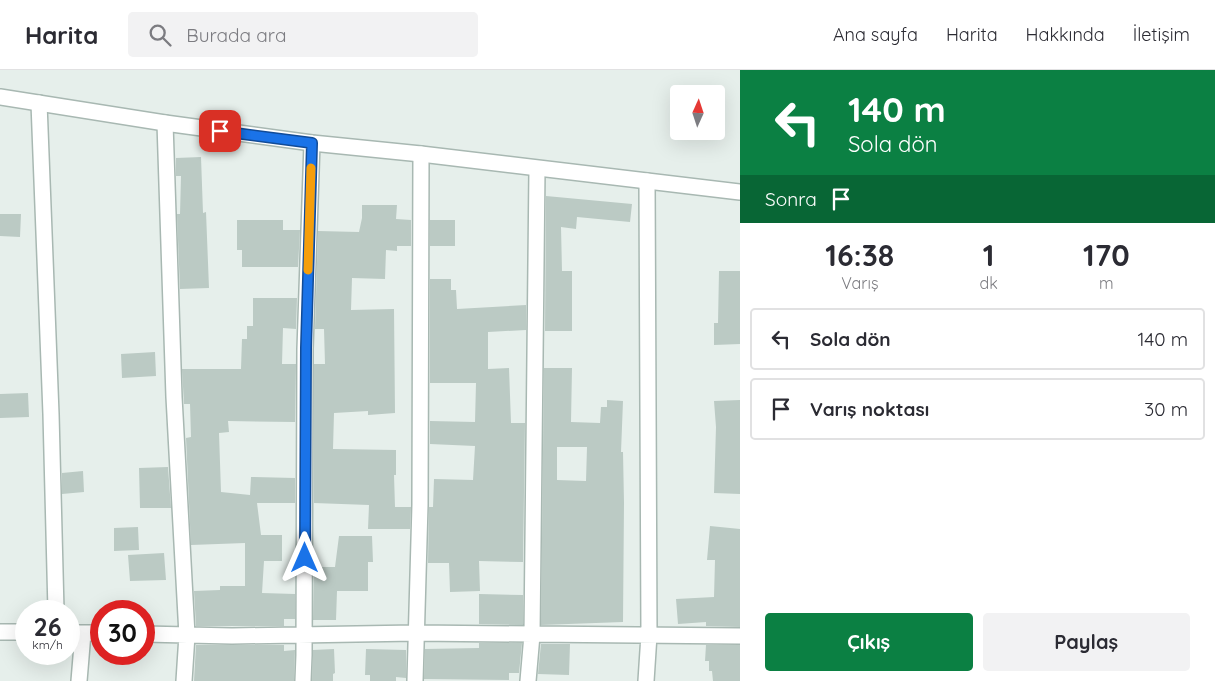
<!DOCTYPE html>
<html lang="tr">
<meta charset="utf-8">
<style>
body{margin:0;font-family:Quicksand,sans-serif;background:#f2f2f3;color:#2b2b33;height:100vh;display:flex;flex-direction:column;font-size:19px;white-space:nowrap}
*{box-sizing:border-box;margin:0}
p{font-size:16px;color:#7c7c81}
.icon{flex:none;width:28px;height:28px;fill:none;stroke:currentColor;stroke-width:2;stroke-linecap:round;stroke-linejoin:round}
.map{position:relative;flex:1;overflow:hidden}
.sheet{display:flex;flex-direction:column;background:#fff;width:475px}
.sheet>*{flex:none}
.banner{background:#0b8043;color:#fff;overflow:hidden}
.needle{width:32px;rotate:3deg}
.tools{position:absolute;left:670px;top:15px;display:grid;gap:10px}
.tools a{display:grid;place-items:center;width:55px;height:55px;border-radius:5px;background:#fff;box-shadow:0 5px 20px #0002;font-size:25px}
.speed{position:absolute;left:15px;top:530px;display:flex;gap:10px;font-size:25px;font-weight:700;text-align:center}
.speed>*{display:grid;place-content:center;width:65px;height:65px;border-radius:50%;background:#fff;box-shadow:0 5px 20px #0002;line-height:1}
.speed small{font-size:12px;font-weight:400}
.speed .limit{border:8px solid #d22;background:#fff;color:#111}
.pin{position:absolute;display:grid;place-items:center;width:42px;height:42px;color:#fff;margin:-21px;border-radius:10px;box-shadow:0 2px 8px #0006}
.me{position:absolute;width:55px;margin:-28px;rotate:0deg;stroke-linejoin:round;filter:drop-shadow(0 0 4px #0008)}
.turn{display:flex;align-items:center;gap:18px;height:105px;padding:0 25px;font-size:22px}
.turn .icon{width:65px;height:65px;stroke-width:2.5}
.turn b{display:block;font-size:35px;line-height:42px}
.then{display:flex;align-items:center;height:48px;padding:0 25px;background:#0003;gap:10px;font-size:19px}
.eta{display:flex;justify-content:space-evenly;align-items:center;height:85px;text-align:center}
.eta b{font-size:30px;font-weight:700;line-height:35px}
.cta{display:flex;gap:10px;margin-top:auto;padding:10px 25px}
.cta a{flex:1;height:58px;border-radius:5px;background:#0b8043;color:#fff;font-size:20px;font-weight:700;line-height:58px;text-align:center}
.cta a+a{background:#f2f2f3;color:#2b2b33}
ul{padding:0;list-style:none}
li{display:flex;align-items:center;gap:15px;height:62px;margin:0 10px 8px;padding:0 15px;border:2px solid #e1e1e2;border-radius:5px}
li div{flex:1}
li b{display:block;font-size:19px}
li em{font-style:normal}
header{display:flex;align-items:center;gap:30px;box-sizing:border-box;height:70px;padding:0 25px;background:#fff;border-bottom:1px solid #e1e1e2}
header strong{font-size:24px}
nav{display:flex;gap:28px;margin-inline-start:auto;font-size:18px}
.search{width:350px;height:45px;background:#f2f2f3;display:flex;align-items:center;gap:12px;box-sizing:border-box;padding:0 18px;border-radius:5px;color:#7c7c81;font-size:19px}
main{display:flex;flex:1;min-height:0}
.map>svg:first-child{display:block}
</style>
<header>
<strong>Harita</strong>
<div class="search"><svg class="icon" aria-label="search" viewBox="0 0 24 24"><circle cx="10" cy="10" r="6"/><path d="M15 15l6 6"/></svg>Burada ara</div>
<nav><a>Ana sayfa</a><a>Harita</a><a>Hakkında</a><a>İletişim</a></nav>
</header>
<main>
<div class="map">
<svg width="740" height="611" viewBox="0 0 740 611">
<rect width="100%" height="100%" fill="#e6efeb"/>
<path fill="#bbcac4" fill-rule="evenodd" d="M201,87L203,143L206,142L209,218L180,219L177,144H180L181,106H176V88Z
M546,126L632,134L630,152L577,147L576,159L561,157L562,201H572V261H545Z
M362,135H397L396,149L411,150V176H397V181L386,180L385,209L352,208L351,240L394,239L395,343L368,345V341L334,343L333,379L396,380V405H394L395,437H411L410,459H368L369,435L314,433V294H325L324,259H315L318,161L359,162L362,148Z
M0,144H21L20,167L0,166Z
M237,150H283V160H300L298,197H242V180H237Z
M430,150H455V176H430Z
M719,201H740V274L714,275V253H718Z
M430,209H451V220H456L457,239L526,235V260L488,262V299L509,298L511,353H525L523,492L479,491L480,521L450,522L449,493H428L429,437H433L434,409L473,410L475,376L430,374V351L475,352L476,313H430Z
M253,228H297L296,259L283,258L282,294H296L295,352L228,351L229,362L219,363L221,422L250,425L251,407L295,408V433H257L261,465H282V491H264L262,523L295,524V549H284V556H196L194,521L220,520V516H245V473L191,475L186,368L191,367L190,334H184L182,299H241L242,269H247V256H253Z
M155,282L156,306L122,308L121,284Z
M544,298H572L571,352L600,353L601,337H607V330L623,331L621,382H623L624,433L623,552L541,555ZM557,377H587L586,411L557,410Z
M28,323L29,347L0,348V324Z
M740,330V424L714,423L716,357L714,331Z
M168,397L171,438H140L139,398Z
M83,401L84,422L62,424V403Z
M710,456L740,459V557L706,556V552L678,554L676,529L714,527L715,490H707Z
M138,457L139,480L114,481V458Z
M339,466H372L373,492H368V521H337L336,550H313L314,497H335Z
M164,483L166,510L130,511L128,485Z
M479,524L523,525V555L479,554Z
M479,573H522L519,603H509V610L424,609L425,579L479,578Z
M541,574H570L569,605L538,604Z
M196,575H284V581L295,580L294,611H194Z
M706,575H740V611H713L712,601H709V591H705Z
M334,579L335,603L333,604V611H312L313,580Z
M366,579L406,580V608L396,607V611H370V605H365Z"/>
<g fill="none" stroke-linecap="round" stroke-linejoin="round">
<g stroke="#a8b8b2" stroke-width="18">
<path id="minor" d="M39,33L51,344L56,541
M165,53L174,327L187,565L184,611
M0,562H26
M69,563H101
M144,564L232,566L415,563L740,566
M79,611L83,563
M303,611L304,585L305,279L312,73
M415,611L420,435L421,84
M528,611L532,565L537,99
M646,611L649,565L647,111"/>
</g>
<g stroke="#a8b8b2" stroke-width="18">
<path id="tertiary" d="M0,27L165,53L312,73L421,84L740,122"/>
</g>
<use href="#minor" stroke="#fff" stroke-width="15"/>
<use href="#tertiary" stroke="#fff" stroke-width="15"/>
</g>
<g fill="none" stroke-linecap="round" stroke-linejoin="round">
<g stroke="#114b97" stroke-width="12">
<path id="route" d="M220,61L312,73L306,278L305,488"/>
</g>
<use href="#route" stroke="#1a73e8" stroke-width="9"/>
<path stroke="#f59e0b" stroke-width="9" d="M308,200L311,98"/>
</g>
</svg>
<div class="tools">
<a><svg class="needle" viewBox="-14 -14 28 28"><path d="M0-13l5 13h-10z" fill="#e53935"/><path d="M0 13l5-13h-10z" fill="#7c7c81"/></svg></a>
</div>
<div class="speed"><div>26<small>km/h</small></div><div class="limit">30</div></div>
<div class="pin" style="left:220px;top:61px;background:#d93025"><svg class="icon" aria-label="arrive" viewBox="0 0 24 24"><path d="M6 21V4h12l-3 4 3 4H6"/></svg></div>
<svg class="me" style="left:305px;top:488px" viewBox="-20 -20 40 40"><path d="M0-17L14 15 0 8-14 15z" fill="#1a73e8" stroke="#fff" stroke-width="4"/></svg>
</div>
<section class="sheet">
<div class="banner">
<div class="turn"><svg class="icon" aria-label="left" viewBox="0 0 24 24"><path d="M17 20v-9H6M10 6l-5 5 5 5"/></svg><div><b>140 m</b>Sola dön</div></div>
<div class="then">Sonra<svg class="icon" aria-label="arrive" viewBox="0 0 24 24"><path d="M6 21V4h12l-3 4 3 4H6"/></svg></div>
</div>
<div class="eta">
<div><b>16:38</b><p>Varış</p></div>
<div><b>1</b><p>dk</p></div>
<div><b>170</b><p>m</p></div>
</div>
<ul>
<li><svg class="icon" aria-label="left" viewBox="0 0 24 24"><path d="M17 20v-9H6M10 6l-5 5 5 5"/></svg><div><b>Sola dön</b></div><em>140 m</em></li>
<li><svg class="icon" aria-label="arrive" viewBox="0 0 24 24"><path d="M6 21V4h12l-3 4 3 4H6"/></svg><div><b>Varış noktası</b></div><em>30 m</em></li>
</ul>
<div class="cta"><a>Çıkış</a><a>Paylaş</a></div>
</section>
</main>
